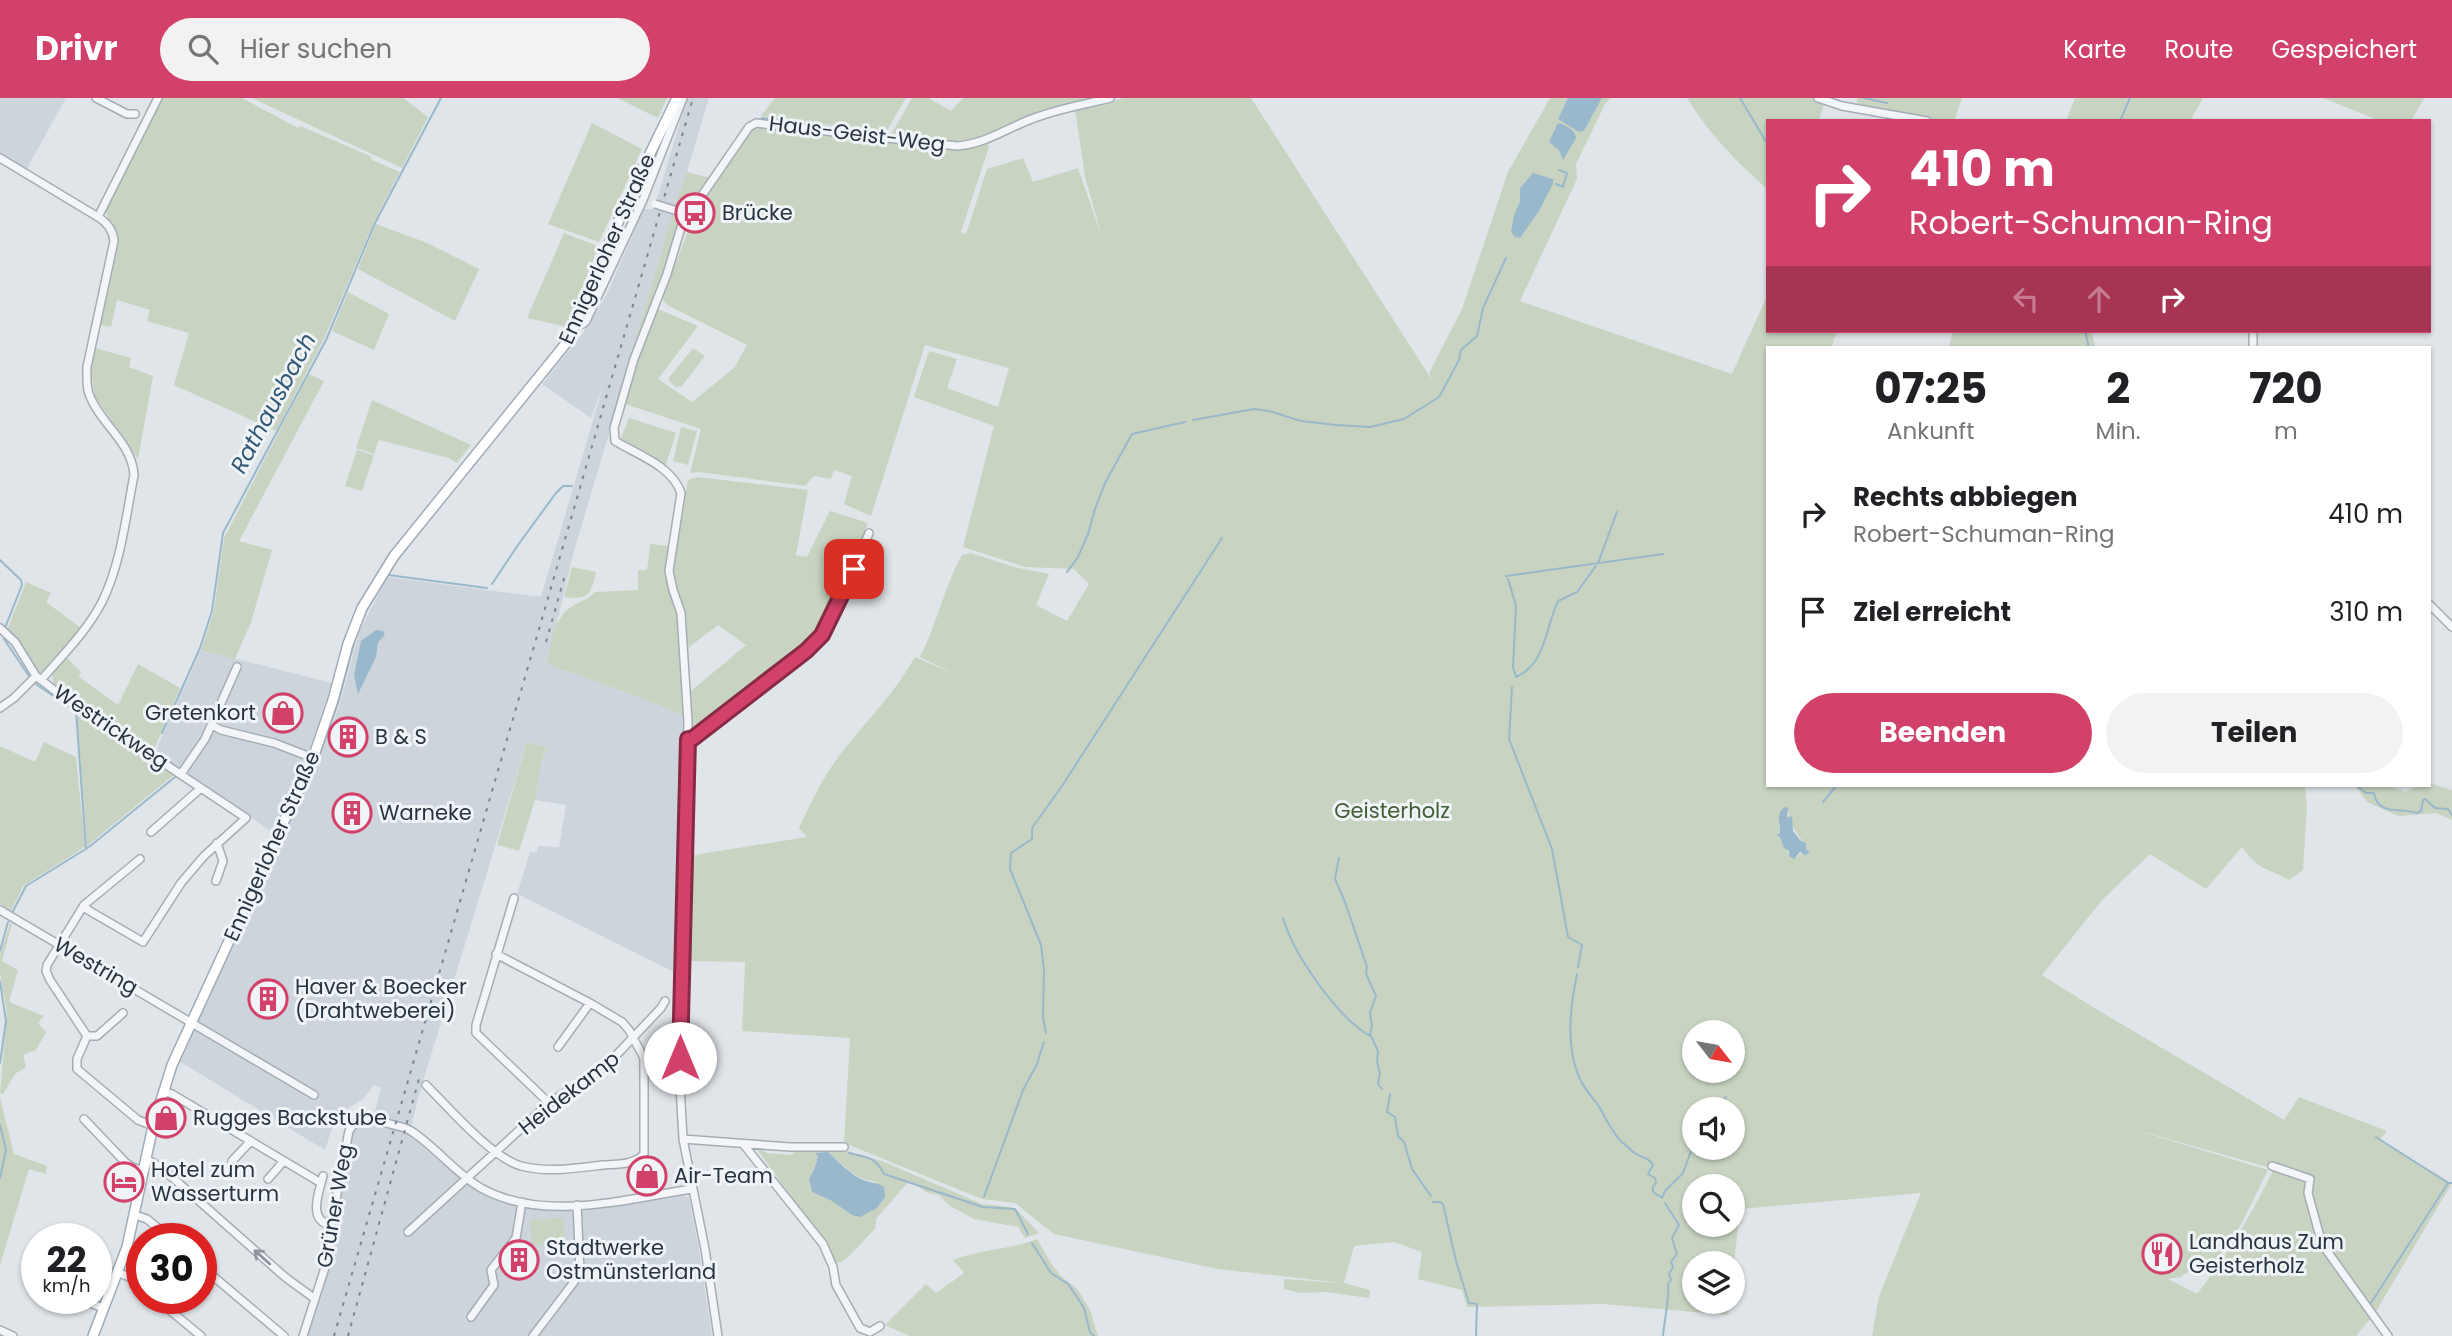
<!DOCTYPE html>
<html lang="de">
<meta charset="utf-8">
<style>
body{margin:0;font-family:Poppins,sans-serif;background:#f2f2f2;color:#202124;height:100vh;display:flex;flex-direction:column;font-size:26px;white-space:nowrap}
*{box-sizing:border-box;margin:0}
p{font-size:23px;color:#757577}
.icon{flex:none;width:38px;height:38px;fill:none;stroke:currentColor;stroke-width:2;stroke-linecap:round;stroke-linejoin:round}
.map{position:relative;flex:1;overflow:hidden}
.side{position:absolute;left:1766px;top:248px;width:665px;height:441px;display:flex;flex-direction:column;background:#fff;border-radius:0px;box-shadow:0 2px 5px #0004}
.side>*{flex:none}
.guide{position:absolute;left:1766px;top:21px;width:665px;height:214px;border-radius:0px;box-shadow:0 2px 5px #0004;background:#d2416a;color:#fff;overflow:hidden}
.needle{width:46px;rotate:121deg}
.tools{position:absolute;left:1682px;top:922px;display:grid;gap:14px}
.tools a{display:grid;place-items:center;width:63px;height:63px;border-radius:50%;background:#fff;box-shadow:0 2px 5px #0004;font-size:35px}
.speed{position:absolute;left:21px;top:1125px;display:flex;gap:14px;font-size:35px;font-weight:700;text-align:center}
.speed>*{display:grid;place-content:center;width:91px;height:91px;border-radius:50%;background:#fff;box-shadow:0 2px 5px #0004;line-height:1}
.speed small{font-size:18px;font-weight:400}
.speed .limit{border:10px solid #d22;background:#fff;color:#111}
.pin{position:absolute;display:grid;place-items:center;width:60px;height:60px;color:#fff;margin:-30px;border-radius:14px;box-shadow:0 4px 10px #0006}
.me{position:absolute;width:77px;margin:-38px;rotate:0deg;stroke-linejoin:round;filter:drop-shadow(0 0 5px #0008)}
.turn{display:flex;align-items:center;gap:24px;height:147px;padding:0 28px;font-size:32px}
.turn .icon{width:91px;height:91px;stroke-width:2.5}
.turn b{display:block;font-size:49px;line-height:60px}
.lanes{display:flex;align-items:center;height:66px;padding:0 28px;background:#0003;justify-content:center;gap:35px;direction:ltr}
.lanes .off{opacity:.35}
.eta{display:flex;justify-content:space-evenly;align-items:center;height:119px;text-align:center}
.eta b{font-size:42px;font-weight:700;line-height:49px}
.primary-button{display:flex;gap:14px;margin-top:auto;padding:14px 28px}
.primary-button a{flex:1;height:80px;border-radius:42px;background:#d2416a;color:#fff;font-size:28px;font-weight:700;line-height:80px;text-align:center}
.primary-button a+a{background:#f2f2f2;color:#202124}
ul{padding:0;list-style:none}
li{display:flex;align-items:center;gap:21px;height:98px;padding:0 28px}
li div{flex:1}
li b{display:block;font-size:26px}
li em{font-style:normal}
header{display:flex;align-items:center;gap:42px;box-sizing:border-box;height:98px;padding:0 35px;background:#d2416a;color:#fff}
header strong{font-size:33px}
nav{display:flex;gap:38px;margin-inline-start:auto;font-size:24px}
.search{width:490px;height:63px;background:#f2f2f2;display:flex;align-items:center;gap:18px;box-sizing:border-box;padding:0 24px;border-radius:38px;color:#757577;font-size:26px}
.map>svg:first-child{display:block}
</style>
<header>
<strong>Drivr</strong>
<div class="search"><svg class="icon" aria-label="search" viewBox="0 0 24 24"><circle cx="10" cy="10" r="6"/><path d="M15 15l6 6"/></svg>Hier suchen</div>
<nav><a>Karte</a><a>Route</a><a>Gespeichert</a></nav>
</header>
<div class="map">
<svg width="2452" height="1238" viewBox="0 0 2452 1238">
<rect width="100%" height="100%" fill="#e0e5ea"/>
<path fill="#ced4dc" d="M0,0H66L26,72L0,56Z
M687,0H709L574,453L547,566L636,598L685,618L686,656L676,875L517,796L530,754H537L538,748L559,749L566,707L535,702L542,662L547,650L527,644L420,993L411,1029L374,1017L381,990L374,987L363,1001L339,1016L334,1024L325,1052L179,963L316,667L340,606L359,534L387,479L541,499L604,285L591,320L542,286L583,235L606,198L644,111H654Z
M201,552L332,585L309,652L272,734L155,654Z
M372,1024L406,1034L459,1080L478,1093L521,1108L573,1111L684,1097L689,1100L699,1151L712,1238H308L337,1140L336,1117L354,1032L363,1025Z"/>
<path fill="#c8d4c1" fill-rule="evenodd" d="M161,0H242L298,30L300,28L370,58L372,62L400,74L374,124L324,241L276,333L174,287L189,235L147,223L150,212L117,202L111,229L100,227L118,143C117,129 106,123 106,111Z
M252,0H403L428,19L402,70Z
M617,0H667L658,20Z
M775,0H906L886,34L761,18Z
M912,0H928L951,13L963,0H1098L972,42L956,44L892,35Z
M1124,0H1251L1432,282L1429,275L1462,211L1508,74L1550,0H1568L1558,21L1580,34L1584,33L1602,0H1610L1605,6L1576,66L1577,81L1520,203L1732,276L1767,198L1768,233H1837L1831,250H1768V688H2305L2307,710L2303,772L2289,782C2266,769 2259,773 2242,749L2206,791L2150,756L2103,801L2042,877C2121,928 2203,973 2284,1022L2299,999L2387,1033L2380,1042L2452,1085L2375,1215L2356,1238H1872L1879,1198L1921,1095L1740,1111L1733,1176L1732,1166H1694V1204H1729L1728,1217L1603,1206L1467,1209L1462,1192L1418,1181L1422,1154L1394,1144L1354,1148L1344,1185L1370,1192L1369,1200L1325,1194L1300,1195L1284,1191V1181L1343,1185L1218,1171L1054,1136L1015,1105L982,1101L844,1045L850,940L742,933L745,864L687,863L688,758L807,739L799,730C811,704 824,677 842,654C867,622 895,595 915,559L956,577L920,559C937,526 944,489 962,457L971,455L1014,469L1049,476L1036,507L1067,523L1089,486L1074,471L1025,469L963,449L994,328L914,299L929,253L957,261L947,290L998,309L1009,270L925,247L871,418L844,406L852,378L834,372L831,381L814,378L805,388L699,374L690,375L701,331L625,306L638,260L658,211L698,228L658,281L692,304L734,270L747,247L667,207L662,200L694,118L751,31L758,26L956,52L988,46L989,49L961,134L966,136L987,71L1023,60L1033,84L1078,70L1102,139L1085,79L1075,12ZM1788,713L1789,716L1787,720H1790C1793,735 1803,740 1806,752L1796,759L1789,756L1780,739H1778L1780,731L1778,726ZM1694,934H1732V973H1694ZM1694,1012H1732V1050H1694ZM2126,1029L2274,1071C2251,1117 2228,1156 2197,1196L2168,1181L2181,1179C2189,1171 2201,1173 2210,1166C2236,1146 2253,1101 2268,1072ZM1694,1088H1732V1127H1694Z
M1687,0H1826L1819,23H1768L1767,91C1736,63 1709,36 1687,0Z
M1857,0H1962L1954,23H1936L1857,8Z
M2075,0H2203L2190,23H2066Z
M2323,0H2424L2411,23H2380Z
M592,25L642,51L599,144L548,126Z
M687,74L710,80C700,95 695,111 675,107Z
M673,116L681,122L678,134L638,242L636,240Z
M376,126L427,145L479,171L455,223L358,171Z
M564,135L598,148L568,229L527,220Z
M348,194L389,216L374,252L332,233Z
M1953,233H2091L2096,250H1949Z
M95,250L131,260L129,269L153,278L138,361L94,297L91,269Z
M693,250L705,258L682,288L675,289L668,281Z
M309,276L324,283L239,443L272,452L251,524L235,561L201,552L214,513L224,440Z
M372,302L471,347L457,365L449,360L379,342L374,356L356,350Z
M629,320L676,335L665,369L620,342Z
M681,329L697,333L688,367L673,363Z
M357,352L374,357L362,393L345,388Z
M697,379L808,392L796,457L807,459L830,413L868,425L844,488L820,535L693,637L691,593L746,547L718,527L688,550L685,515L675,491L672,473L688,382Z
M650,446L670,448L666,475L679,516L685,618L636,598L547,566C551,547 553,520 571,509C580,503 587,502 595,494L638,492V472H647Z
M572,469L596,474C591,497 589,502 564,499Z
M26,484L51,495L46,504L81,530L42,574H36L7,532Z
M66,559L81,574L79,579L118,607L138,566L180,590L153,654L54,588L52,576Z
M77,619H88L175,676L87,748Z
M44,644L76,659L85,749L23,788L11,813L0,806V648L35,664Z
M527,644L547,650L542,662L535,702L519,753L497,747Z
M2429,685L2452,692V722L2436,715L2398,718L2367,704L2355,688H2391L2405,694L2418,688H2429Z
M10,825L12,826L2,863L18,872L9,904L44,918L38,925L46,934L36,952L23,957L26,969L15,976L3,996L0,995L7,915L0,875V857Z
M0,1000L14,1056L47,1068L46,1076L29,1071L0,1167Z
M757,1051H762L766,1055L792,1057L795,1053L844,1052L882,1063L982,1106L1010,1109L1019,1114L1039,1135L1025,1140L1018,1129L974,1121L950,1108L939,1097L928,1095L909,1083L876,1121L875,1131L848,1159L841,1164L835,1165L825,1145ZM828,1054C844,1068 856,1082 877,1084L852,1117L832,1102L812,1094L809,1081L815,1068L818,1058L816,1056Z
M563,1120L564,1145L532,1147L530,1122Z
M1037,1141L1051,1165L1061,1178L1078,1192L1090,1212L1098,1238H910L885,1227L926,1186L936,1195L964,1175L953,1162C980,1151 1010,1152 1037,1141Z"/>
<path fill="#9ab8cb" d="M1568,0H1602L1584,33L1579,34L1558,21Z
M1558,25C1566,27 1575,32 1576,40L1563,62L1559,52L1549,44Z
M1533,75L1553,81V86L1539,113L1520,140L1515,139L1511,134L1514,117L1520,104V90Z
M376,532L383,533L385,537L378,544L376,559L358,596L354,577L361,543Z
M1785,709L1788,710L1787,720L1792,718L1793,733L1801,743L1806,745V751L1810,755L1805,757L1800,754L1794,761L1789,758V753L1784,750L1780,739L1777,738L1780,734C1780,725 1775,715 1785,709Z
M828,1054C838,1063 849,1075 861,1081C869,1085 877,1084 884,1089L885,1099L877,1110L860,1119L852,1117L832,1103L812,1094L809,1081L815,1069L818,1058L815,1055Z"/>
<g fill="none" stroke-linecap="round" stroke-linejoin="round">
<path stroke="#9ab8cb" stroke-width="2" d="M1740,0L1768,47
M1864,0L1887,5
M762,20L885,36
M2120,23L2130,0
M1556,86L1563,89L1567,75L1559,72
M2087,233L2086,237L2089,250
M1193,322L1254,311L1269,313L1301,323L1336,327L1370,329L1404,321L1439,299L1459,262L1461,252L1477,238L1483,210L1506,160
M0,462L21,482L22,487L5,530
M395,465L406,450
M1067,474L1078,459L1088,436L1095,411L1105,385L1132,336L1185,324
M388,477L487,490
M1506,478L1663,456
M1508,481L1516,508L1513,569L1516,579C1546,566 1545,531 1558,503L1577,494L1598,465L1617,414
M492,486L518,447L556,395L563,388H572
M361,525L370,505
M3,535L4,541L31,581
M34,585L76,613L86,751
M1512,589L1509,641L1552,751L1568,839L1582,847L1578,869
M162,635L200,550L212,513L223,435L326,242L375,125L441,0
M320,655L338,605L356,537
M2357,688L2366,695H2374C2378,719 2402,709 2417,715L2421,713L2423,702L2425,701L2435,710L2448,711L2452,717
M1823,704L1836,688
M1339,760L1335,781L1345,804L1367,869L1366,876L1376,898L1370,915L1372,928L1370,936L1378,953L1377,964L1380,975L1378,986L1382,991
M13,813L26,788L89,749L175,679
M1283,820C1294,857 1337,919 1370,938
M0,853L8,824
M1577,876C1570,909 1565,952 1581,983C1586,993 1594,1001 1600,1010C1606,1022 1611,1032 1620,1042C1622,1044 1633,1054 1636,1056C1643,1060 1648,1059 1653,1067L1648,1076L1655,1080L1656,1084L1653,1089V1094L1662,1100L1665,1093L1683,1075L1694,1045
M0,883L6,923L0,965
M1046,935L1043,919L1044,872L1041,847L1010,771L1011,755L1032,741V730L1062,688L1222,440
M1390,996L1387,1014L1395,1019L1398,1038L1404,1044L1412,1071L1431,1098
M1715,1012L1726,999
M0,1027L6,1052L0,1080
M2376,1039L2448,1085H2452
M849,1055C867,1060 875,1058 884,1076L983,1109L1015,1111L1028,1136
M984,1099L1023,992L1037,966L1044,944
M1433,1104H1440L1443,1106L1456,1163L1469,1205L1477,1206L1476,1238
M1032,1145L1051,1175L1068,1186L1077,1199L1084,1210L1090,1234L1094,1238
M2371,1205L2448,1085
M1663,1238C1664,1225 1670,1195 1668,1186L1671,1182L1669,1176L1673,1169L1671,1164L1677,1156L1672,1140L1679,1127L1665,1105"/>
<g stroke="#a5adb4" stroke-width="10">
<path id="minor" d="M96,0L127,16H135
M1818,0L1842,8L1927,23
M0,60L98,119C108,125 113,132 114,143L87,269C87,278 86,287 89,296C100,326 132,344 134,377C126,418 121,466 102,504C87,533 62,558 41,582
M674,112L686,113L694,109L749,29L756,25L957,48C984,46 1004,32 1029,22C1055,11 1083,7 1110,0
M686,113L667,176L634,261L614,330L615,343C638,357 672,368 681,395L669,473L673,492L681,515L688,624L680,880V987L683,1041L705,1151L718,1238
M98,119L158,0
M575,228L583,226L586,223L643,102L683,0
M2253,250V233
M2429,506L2452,529
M0,530L15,544L36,578L54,592L246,720L204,758L181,785L143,844L88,812L84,807
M0,610L14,600L36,578
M212,627L221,632L274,645L313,660
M688,641H692L806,553L822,537L847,488L869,435
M181,676L205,641L237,569
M151,734L201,690
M216,783L223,763L217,745
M514,800L476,927V935L549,1005
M0,812L314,997
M87,938L50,882L46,873L47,867L84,807L140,761
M87,938L77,961V971L138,1022L153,1028
M87,938H97L123,915
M558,949L590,905
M426,987C450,1011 491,1059 521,1068C548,1075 577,1070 603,1067C616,1066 635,1067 644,1056V960L629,932L622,924L590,905L496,856
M163,993L172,996L321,1085
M84,1021L125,1064L132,1069L143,1073
M683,1041L790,1049H844
M744,1047L823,1146L833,1169L836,1187L860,1230L870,1234L880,1228
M145,1061L154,1065L173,1080L285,1179L315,1201
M232,1063L250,1044
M2272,1068L2310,1081L2308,1095L2322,1146L2388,1238
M323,1078C319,1094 307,1123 331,1127
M268,1081L283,1064
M135,1117L147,1121L171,1141
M408,1134L549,1005L606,968L661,910L665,903
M201,1168L284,1238
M117,1174L129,1179L142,1190
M78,1200L103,1210
M155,1200L201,1238
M471,1219L494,1187L491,1172L516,1140L522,1104
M0,1232L13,1238
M303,1238L330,1154L331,1127L349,1033C359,1015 374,1021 390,1026C397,1028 405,1029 411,1033C436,1049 455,1075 481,1090C544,1125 625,1101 692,1091
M533,1238L574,1184L580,1172L577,1107"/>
</g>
<g stroke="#9fabb6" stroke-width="12">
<path id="major" d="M93,1238L127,1149L153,1028L172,967L313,660L333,602L348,546L362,510L394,458L567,244L627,103L677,0"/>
</g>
<use href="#minor" stroke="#f3f5f8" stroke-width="7"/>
<use href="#major" stroke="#fff" stroke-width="9"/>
<path stroke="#798694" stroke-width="2" stroke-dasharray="3.5 7" stroke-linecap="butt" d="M546,544L565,477
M334,1238L693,0
M348,1238L419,981"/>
<g stroke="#a5adb4" stroke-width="10" stroke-linecap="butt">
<path id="minor-bridge" d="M655,106L674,112"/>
</g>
<use href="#minor-bridge" stroke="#f3f5f8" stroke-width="7"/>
</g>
<defs><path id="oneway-shaft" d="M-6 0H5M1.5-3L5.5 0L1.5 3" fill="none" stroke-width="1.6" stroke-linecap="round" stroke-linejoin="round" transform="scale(1.75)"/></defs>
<use stroke="#8e959c" href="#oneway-shaft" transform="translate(262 1159) rotate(-138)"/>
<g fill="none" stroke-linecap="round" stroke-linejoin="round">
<g stroke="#882a45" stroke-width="18">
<path id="route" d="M680,960L688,641H692L806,553L822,537L854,471"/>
</g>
<use href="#route" stroke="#d2416a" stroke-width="12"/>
</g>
<defs>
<g id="bus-ring" transform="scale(2.0125)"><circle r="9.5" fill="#f0f4f7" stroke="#d2416a" stroke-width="1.5"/><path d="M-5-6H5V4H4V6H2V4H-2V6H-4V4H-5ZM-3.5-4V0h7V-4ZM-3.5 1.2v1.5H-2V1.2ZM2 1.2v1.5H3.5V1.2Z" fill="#d2416a"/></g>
<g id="shop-ring" transform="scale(2.0125)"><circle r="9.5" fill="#f0f4f7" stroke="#d2416a" stroke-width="1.5"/><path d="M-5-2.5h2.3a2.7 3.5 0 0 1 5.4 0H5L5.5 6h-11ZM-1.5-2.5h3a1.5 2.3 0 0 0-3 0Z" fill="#d2416a"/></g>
<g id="building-ring" transform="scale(2.0125)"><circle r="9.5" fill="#f0f4f7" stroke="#d2416a" stroke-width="1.5"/><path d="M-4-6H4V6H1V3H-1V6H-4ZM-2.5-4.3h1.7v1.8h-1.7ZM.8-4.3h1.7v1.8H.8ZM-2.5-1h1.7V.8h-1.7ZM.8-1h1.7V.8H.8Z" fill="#d2416a"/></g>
<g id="hotel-ring" transform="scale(2.0125)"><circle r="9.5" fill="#f0f4f7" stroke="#d2416a" stroke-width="1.5"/><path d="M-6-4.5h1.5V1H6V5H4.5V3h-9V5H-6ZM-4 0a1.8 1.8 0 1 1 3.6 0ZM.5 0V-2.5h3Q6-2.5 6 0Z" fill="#d2416a"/></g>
<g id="restaurant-ring" transform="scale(2.0125)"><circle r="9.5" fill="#f0f4f7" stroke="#d2416a" stroke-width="1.5"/><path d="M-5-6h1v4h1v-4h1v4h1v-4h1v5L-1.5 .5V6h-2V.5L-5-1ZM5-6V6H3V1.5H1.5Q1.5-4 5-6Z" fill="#d2416a"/></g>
</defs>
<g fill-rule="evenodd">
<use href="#bus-ring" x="695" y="115"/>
<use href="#shop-ring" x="283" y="615"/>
<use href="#building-ring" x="348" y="639"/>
<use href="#building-ring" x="352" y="715"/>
<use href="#building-ring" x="268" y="901"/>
<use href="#shop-ring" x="166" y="1020"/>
<use href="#shop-ring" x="647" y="1078"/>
<use href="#hotel-ring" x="124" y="1084"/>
<use href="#restaurant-ring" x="2162" y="1156"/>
<use href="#building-ring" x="519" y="1162"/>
</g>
<g text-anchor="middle" stroke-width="6" stroke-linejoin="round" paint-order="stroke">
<g font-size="21" fill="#283541" stroke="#f0f4f7">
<text transform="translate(857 36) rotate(7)" y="7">Haus-Geist-Weg</text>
<text transform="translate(607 151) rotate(-66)" y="7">Ennigerloher Straße</text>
<text transform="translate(111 629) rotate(34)" y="7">Westrickweg</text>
<text transform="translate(272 748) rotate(-66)" y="7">Ennigerloher Straße</text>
<text transform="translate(96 868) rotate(30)" y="7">Westring</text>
<text transform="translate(569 995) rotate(-38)" y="7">Heidekamp</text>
<text transform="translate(335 1108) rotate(-80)" y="7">Grüner Weg</text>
</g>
<g font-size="21" fill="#283541" stroke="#f0f4f7" text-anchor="start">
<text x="722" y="122">Brücke</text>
<text x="256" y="622" text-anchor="end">Gretenkort</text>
<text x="375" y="646">B &amp; S</text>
<text x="379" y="722">Warneke</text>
<text x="295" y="896">Haver &amp; Boecker<tspan x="295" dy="24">(Drahtweberei)</tspan></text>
<text x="193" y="1027">Rugges Backstube</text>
<text x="151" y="1079">Hotel zum<tspan x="151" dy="24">Wasserturm</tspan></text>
<text x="674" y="1085">Air-Team</text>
<text x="2189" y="1151">Landhaus Zum<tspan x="2189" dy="24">Geisterholz</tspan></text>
<text x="546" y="1157">Stadtwerke<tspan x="546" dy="24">Ostmünsterland</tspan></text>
</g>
<g font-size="21" fill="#425e35" stroke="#f0f4f7">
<text x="1392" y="720">Geisterholz</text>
</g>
<g font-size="23" font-style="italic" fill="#315977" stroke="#f0f4f7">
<text transform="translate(273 305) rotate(-62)" y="8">Rathausbach</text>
</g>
</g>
</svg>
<div class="tools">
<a><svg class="needle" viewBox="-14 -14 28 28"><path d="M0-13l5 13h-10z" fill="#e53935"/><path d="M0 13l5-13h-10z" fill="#757577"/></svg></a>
<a><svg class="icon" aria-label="sound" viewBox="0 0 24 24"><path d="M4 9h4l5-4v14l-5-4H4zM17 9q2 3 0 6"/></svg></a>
<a><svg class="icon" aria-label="search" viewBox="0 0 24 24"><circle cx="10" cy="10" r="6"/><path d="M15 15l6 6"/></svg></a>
<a><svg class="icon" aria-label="layers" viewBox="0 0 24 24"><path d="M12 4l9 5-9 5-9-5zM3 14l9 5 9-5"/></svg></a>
</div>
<div class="speed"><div>22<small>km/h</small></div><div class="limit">30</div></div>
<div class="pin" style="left:854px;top:471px;background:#d93025"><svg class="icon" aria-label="arrive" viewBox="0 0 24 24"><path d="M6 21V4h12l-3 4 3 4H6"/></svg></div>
<svg class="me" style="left:680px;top:960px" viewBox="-20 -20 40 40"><circle r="19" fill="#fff"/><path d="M0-13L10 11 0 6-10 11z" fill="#d2416a"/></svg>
<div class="guide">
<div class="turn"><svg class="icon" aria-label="right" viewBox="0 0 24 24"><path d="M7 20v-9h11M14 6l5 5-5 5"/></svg><div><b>410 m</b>Robert-Schuman-Ring</div></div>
<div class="lanes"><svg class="icon off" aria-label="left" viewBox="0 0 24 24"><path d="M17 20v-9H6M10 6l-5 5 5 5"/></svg><svg class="icon off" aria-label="ahead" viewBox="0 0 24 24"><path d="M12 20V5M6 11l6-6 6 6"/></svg><svg class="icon" aria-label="right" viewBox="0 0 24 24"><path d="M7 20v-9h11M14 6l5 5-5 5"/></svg></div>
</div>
<section class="side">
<div class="eta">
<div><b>07:25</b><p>Ankunft</p></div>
<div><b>2</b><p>Min.</p></div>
<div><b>720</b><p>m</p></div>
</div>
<ul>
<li><svg class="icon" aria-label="right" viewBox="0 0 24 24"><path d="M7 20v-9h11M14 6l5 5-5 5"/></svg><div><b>Rechts abbiegen</b><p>Robert-Schuman-Ring</p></div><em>410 m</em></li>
<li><svg class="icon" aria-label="arrive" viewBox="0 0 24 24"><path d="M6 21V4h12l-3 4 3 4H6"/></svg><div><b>Ziel erreicht</b></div><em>310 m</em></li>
</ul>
<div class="primary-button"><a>Beenden</a><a>Teilen</a></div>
</section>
</div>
